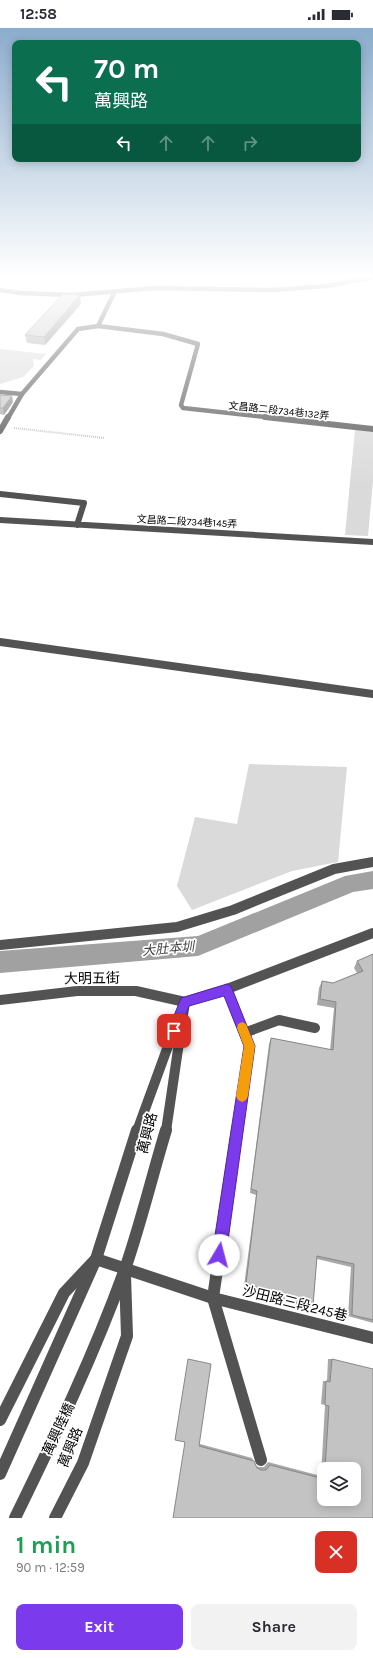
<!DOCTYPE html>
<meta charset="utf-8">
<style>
body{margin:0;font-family:Karla,"Noto Sans TC",sans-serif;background:#f2f2f3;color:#2b2b33;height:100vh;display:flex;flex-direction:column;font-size:15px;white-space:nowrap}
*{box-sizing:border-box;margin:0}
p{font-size:13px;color:#7c7c81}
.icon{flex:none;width:22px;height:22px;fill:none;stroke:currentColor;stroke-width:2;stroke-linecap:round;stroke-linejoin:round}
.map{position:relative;height:1490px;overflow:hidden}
.sheet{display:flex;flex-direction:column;background:#fff;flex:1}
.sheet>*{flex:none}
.top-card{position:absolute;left:12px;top:12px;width:349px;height:122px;border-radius:8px;box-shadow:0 2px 10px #0003;background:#0b6e4f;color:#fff;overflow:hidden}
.controls{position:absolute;left:317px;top:1434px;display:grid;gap:8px}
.controls a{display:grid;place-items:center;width:44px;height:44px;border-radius:8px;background:#fff;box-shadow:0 2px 10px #0003;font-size:20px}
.pin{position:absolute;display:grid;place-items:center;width:34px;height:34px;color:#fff;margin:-17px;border-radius:8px;box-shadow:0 2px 6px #0006}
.me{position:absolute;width:44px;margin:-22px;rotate:8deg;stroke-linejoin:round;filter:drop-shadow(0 0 3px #0008)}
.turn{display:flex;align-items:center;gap:14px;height:84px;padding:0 16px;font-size:18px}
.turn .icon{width:52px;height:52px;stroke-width:2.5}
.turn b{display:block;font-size:28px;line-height:34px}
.lanes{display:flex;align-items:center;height:38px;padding:0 16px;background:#0003;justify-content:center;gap:20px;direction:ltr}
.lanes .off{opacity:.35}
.round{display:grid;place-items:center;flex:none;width:42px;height:42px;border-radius:8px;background:#f2f2f3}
.head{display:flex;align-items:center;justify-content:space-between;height:68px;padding:0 16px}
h1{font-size:24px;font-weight:700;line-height:30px;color:#1e9e55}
.button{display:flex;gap:8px;margin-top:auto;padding:8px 16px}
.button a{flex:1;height:46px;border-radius:8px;background:#7c3aed;color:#fff;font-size:16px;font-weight:700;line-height:46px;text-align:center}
.button a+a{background:#f2f2f3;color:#2b2b33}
.status{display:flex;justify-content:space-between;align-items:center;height:28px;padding:0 20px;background:#fff;direction:ltr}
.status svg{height:11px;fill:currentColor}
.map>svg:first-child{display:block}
</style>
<div class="status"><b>12:58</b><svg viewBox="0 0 49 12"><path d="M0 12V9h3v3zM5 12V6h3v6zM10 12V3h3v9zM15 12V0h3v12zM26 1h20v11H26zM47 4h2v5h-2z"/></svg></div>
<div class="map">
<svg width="373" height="1490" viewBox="0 0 373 1490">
<rect width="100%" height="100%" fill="#fff"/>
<path fill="#dadada" d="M0,321L46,326L41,332L33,331L34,338L23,349L0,356Z
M355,402L373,404V453L368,508L345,507Z
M249,736L347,739L338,834L292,843L192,882L177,858L195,789L237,796Z"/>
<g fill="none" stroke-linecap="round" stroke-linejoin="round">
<path fill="#a1a1a1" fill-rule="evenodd" d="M373,843V861L353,864L198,928L0,945V923L198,908L345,848Z"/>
<path stroke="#757575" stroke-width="2" stroke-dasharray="0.5 1.5" stroke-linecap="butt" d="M14,400L105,410"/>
<path stroke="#535353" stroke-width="4.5" d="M98,298L163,306L198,316L181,377L183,380L274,390
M0,364L22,366"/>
<path stroke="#535353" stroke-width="6" d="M265,389L373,401
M0,466L84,475L77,497
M0,492L373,514"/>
<path stroke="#535353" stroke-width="10" d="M227,961L249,1018L237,1103
M244,1005L279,992L315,1000"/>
<path stroke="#535353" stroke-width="12" d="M237,1102L213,1270L261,1432"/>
<path stroke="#535353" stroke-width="4.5" d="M8,390L22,366L78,301L98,298L114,265"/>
<path stroke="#535353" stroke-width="6" d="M0,403L8,389"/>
<path stroke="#535353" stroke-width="8" d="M0,614L373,666"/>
<path stroke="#535353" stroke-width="10" d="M0,917L177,899L233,882L334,841L373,834
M0,972L77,963H136L185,974L227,961L373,905"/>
<path stroke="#535353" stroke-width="12" d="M0,1392L64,1265L96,1231L213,1270L373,1310
M55,1490L83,1435L127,1308L125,1247"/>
<path stroke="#535353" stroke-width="4.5" d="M0,262L21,265L72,267L154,260L273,262L326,258L369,250"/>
<path stroke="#535353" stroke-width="10" d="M137,1103L179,988
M166,1103L185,974"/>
<path stroke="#535353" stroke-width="12" d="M0,1446L96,1231L137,1102
M15,1490C55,1408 94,1327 125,1241C141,1195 152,1148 166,1102"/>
</g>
<path fill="#a8a8a8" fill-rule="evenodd" d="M81,276L45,317L27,315L25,307Z
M0,367L13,374L4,387L0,386Z
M373,926V1295L348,1288L351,1239L317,1231L313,1278L310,1280L254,1266L255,1260L244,1258L256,1167L250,1165L269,1016L271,1010L330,1022L334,980L317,977L319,960L322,953L333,955L357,945L354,940L357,933Z
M328,1331H332L373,1490H173L200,1416L252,1430L256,1438L259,1439H264L268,1434L321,1448L325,1377L321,1376L323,1353H327ZM324,1441H354L324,1471Z"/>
<path fill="#888" d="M80,267L81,276L45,317L44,309Z
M12,368L13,374L4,387L3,380Z"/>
<path fill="#c3c3c3" stroke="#888" d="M63,266L80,267L44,309L25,307Z
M0,367L12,368L3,380H0Z
M373,926V1292L352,1287L354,1236L317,1228L313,1278L256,1265L257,1259L246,1256L257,1163L251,1161L271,1010L333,1022L336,974L320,971L322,953L333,955L363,943L357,933Z
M188,1331L211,1336L199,1418L254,1433L257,1440L261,1442H266L270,1437L324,1451V1471H354V1441H325L329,1378L325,1377L326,1353L330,1354L332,1331L373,1341V1490H173L185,1414L175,1412Z"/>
<linearGradient id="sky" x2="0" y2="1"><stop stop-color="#8baccc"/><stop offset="0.54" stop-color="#fff"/><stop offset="1" stop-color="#fff" stop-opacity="0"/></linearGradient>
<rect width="373" height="459" fill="url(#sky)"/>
<path fill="#7c3aed" stroke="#51269a" d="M227,956L231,958L255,1018L226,1227L224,1232L219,1234L214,1232L212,1227L244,1018L224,968L189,978L178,1007L174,1009L170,1007L168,1003L181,970Z"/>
<path fill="#f59e0b" d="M242,994L246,996L255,1018L248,1068L246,1072L242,1074L238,1072L236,1068L244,1018L237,1000L238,996Z"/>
<g text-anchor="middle" stroke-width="3.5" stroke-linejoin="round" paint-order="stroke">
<g font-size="10" fill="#000" stroke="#fff">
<text transform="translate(279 382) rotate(6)" y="4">文昌路二段734巷132弄</text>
<text transform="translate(187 493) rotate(3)" y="4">文昌路二段734巷145弄</text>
</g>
<g font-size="13" font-style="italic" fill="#424242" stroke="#fff">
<text transform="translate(168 920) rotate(-5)" y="5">大肚本圳</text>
</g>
<g font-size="14" fill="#000" stroke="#fff">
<text transform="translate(92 950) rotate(-1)" y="5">大明五街</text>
<text transform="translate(147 1105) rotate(-76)" y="5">萬興路</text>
<text transform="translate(295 1275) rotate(14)" y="5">沙田路三段245巷</text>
<text transform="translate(58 1401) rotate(-65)" y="5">萬興陸橋</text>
<text transform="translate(70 1419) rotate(-68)" y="5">萬興路</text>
</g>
</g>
</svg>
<div class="controls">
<a><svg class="icon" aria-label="layers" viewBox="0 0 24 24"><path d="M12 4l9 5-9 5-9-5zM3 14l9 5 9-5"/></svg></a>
</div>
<div class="pin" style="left:174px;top:1003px;background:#d93025"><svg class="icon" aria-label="arrive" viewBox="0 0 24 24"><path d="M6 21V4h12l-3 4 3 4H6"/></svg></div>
<svg class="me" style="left:219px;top:1227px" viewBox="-20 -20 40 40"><circle r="19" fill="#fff"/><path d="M0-13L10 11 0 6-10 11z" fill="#7c3aed"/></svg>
<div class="top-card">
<div class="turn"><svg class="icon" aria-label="left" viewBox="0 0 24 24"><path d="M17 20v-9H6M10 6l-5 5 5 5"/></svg><div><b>70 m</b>萬興路</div></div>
<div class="lanes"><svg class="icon" aria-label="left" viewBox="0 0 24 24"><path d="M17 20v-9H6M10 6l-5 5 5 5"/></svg><svg class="icon off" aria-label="ahead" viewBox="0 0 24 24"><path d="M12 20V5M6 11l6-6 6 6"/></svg><svg class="icon off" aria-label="ahead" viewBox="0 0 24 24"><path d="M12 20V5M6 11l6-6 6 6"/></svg><svg class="icon off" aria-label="right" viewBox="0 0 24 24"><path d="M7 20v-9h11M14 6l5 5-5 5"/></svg></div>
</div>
</div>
<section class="sheet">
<div class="head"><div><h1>1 min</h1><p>90 m · 12:59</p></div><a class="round" style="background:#d93025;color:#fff"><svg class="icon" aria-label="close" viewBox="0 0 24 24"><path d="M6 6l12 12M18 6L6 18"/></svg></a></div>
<div class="button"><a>Exit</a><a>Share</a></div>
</section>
